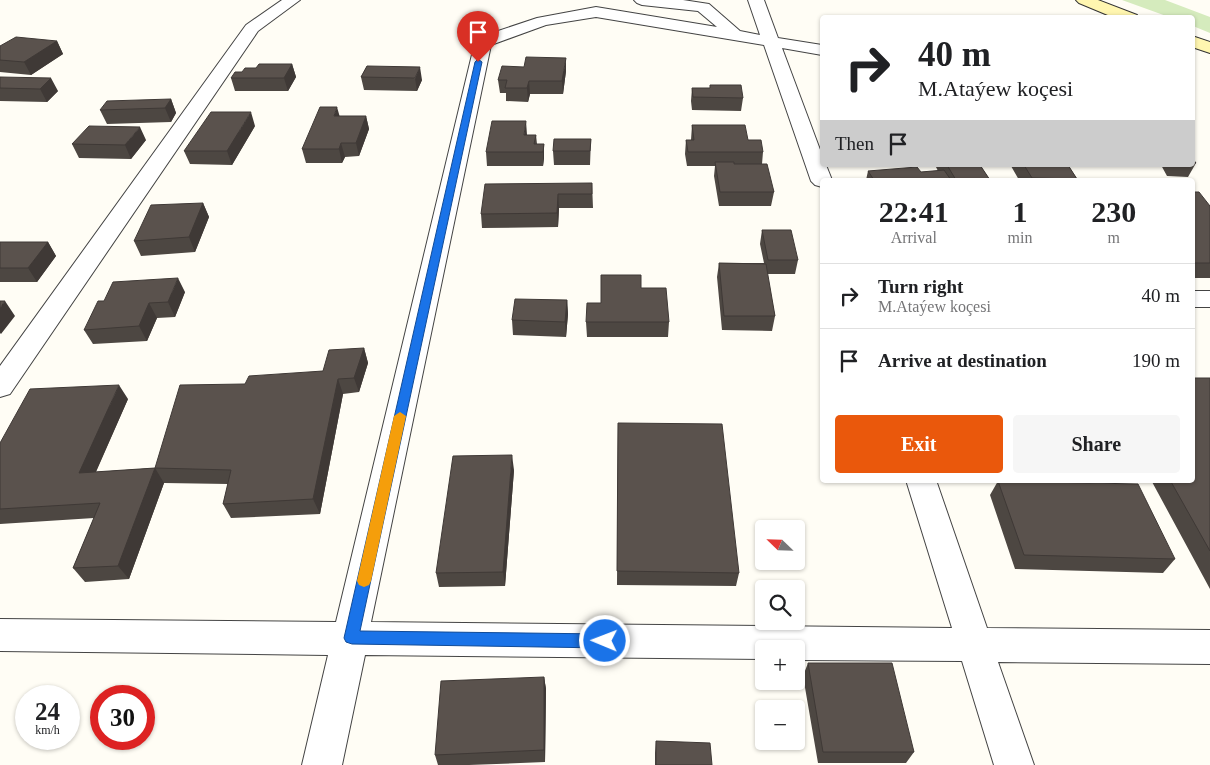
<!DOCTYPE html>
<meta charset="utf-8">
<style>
body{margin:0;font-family:Georgia,serif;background:#f6f6f6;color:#202124;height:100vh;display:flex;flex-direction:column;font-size:19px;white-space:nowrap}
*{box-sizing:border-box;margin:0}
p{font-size:16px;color:#757577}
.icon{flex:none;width:28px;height:28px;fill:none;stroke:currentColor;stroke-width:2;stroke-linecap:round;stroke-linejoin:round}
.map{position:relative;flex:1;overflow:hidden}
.side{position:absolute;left:820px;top:178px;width:375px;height:305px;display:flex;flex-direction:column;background:#fff;border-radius:5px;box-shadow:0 1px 4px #0004}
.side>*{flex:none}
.hud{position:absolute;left:820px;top:15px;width:375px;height:152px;border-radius:5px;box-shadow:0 1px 4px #0004;background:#fff;color:#202124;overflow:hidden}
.needle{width:32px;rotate:293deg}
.controls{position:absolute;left:755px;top:520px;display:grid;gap:10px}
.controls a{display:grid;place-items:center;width:50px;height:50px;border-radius:5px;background:#fff;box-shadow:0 1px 4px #0004;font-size:25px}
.speed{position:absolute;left:15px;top:685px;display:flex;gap:10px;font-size:25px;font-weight:700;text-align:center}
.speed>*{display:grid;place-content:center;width:65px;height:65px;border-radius:50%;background:#fff;box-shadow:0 1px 4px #0004;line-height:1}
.speed small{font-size:12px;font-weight:400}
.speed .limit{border:8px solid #d22;background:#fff;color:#111}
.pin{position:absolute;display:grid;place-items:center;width:42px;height:42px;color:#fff;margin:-51px -21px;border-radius:50% 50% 50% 0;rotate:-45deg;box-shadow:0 0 5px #0007}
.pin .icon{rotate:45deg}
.me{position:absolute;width:55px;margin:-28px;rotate:271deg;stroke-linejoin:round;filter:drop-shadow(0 0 4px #0008)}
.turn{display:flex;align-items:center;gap:18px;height:105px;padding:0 15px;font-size:22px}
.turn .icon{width:65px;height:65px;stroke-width:2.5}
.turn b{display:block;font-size:35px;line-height:42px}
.then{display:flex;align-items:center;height:48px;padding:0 15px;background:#0003;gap:10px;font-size:19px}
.eta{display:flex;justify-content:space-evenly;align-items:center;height:85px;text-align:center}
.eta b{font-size:30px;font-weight:600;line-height:35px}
.cta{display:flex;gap:10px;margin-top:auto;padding:10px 15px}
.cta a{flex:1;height:58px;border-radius:5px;background:#ea580c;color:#fff;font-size:20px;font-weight:600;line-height:58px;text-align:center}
.cta a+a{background:#f6f6f6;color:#202124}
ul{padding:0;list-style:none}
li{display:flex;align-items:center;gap:15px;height:65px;padding:0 15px;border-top:1px solid #e0e0e0}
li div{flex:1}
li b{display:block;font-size:19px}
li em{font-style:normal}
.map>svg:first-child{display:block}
</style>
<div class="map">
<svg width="1210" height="765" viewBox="0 0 1210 765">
<rect width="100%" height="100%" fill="#fffdf5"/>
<path fill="#d5ebbd" d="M1122,0H1165L1210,17V33L1193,26L1192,18L1169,17Z"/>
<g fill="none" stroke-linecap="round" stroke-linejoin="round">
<g stroke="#444" stroke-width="2">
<path id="street" d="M282,0H300L258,31L10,394L0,397V366L246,25Z
M634,0H683L709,4L740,31L760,35L748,0H764L778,38L822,45V55L782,48L822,155V165H826L832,180H822V187L815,185L811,181L764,45L596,17L546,25L491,45L371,622L952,628L906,480H936L987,628L1210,630V664L998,662L1034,765H994L962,661L796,660V649H764V659L365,655L342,765H302L328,655L0,651V619L336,622L475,42L477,38L537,18L596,7L717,27L698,11L642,5L637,3Z
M1192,291H1210V307H1192Z"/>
</g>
<g stroke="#333" stroke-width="2">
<path id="secondary" d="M1076,0H1098L1137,15L1139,18H1115L1079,3Z
M1192,36L1210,42V53L1192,47Z"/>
</g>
<use href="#street" fill="#fff" fill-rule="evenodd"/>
<use href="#secondary" fill="#fff6b0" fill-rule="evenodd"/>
</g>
<path fill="#4d4742" d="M57,41L63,54L31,75L0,72V46Z
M292,64L296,77L288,91H235L231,78L242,72L256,68Z
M367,66L422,80L417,91L364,90L361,77Z
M566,71L563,94H530L528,102L506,101V93H500L498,80Z
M0,77L58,91L47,102L0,101Z
M710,85L743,98L741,111L692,110L691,101L692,88H710Z
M171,99L176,113L171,122L107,124L100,110Z
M339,116H366L369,129L359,156L345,157L342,163H306L302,149Z
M692,125L748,140L763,152L762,164L774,192L771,206H719L714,176L715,166H687L685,154L686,140H691Z
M255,126L232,165L190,164L184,151Z
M527,135H536L537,144H544V158L543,166H487L486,152Z
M591,139L590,165H554L553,151Z
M146,140L131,159L79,158L72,144Z
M1192,158L1196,163L1188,177L1167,176L1161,165H1192Z
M935,165H980L990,180H866L868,171L921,172L938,171Z
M1000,165H1068L1077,179V180H1019L1011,166Z
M592,183L593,208H559L558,227L482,228L481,214Z
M1192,192L1210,206V278H1192Z
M203,203L209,217L195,252L141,256L134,241Z
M762,230L798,260L795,274H767L775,316L772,331L722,330L717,277L719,263H764L760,244Z
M0,242H48L56,256L37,282H0Z
M641,288L669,322L668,337H587L586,322Z
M185,292L175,317L157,318L147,341L93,344L84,330L104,301Z
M567,300L568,314L566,337L513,335L512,320Z
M364,348L368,363L359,392L343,394L320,514L231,518L223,504L228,484L164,483L129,579L85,582L73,568L94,518L0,524V443L128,399L96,472L155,468L245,384L323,371Z
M1210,378V589L1151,480H1192Z
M618,423L739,573L736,586L617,585Z
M514,470L505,586L439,587L436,573Z
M998,481L1175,559L1163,573L1015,569L990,495Z
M808,663L914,752L906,763H818L803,676Z
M544,677L546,689L545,762L469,765H438L435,755Z
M656,741L712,765H655V753Z"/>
<path fill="#3f3936" d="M57,41L63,54L31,75L24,62Z
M566,58V71L563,94L562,81Z
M292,64L296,77L288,91L284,78Z
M420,67L422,80L417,91L415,78Z
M51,78L58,91L47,102L40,89Z
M529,81L530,94L528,102L527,88Z
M171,99L176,113L171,122L165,108Z
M337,107L341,121L334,116Z
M251,112L255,126L232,165L227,151Z
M366,116L369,129L359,156L356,143Z
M526,121L527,135H524Z
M140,127L146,140L131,159L125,145Z
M341,143L345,157L342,163L339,149Z
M544,144V158L543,166V152Z
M558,194L559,208L558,227L557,213Z
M203,203L209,217L195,252L189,237Z
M48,242L56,256L37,282L28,268Z
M178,278L185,292L175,317L168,302Z
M567,300L568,314L566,337L565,322Z
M5,301L15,316L1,334L0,333V308Z
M149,303L157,318L147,341L139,326Z
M364,348L368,363L359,392L354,378Z
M338,379L343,394L320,514L313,499Z
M119,385L128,399L89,487L79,473Z
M512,455L514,470L505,586L503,572Z
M155,468L164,483L129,579L118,566Z
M544,677L546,689L545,762L544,750Z"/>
<path fill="#5a524d" stroke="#3f3936" d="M16,37L57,41L24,62L0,60V46Z
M526,57L566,58L562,81H529L527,88H505L507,80H498L502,66L524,67Z
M259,64H292L284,78H231L235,72H242L245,68H256Z
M367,66L420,67L415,78L361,77Z
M0,77L51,78L40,89L0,88Z
M710,85H741L743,98L693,97L692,88H710Z
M171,99L165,108L100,110L107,101Z
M320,107H337L334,116H366L356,143H341L339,149H302Z
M211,112H251L227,151H184Z
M492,121H526L524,135H536L534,144H544L543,152H486Z
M692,125H745L748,140H761L763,152H688L686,140H694Z
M89,126L140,127L125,145L72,144Z
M554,139H591L590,151H553Z
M1192,158L1196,163H1192Z
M715,162H734V164H767L774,192H720Z
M947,165H980L990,180H956Z
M1024,165H1068L1077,179L1032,178Z
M917,167L921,172L944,170L951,180H874L868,171Z
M592,183V194H558L557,213L481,214L485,184Z
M1192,192H1199L1210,206V263H1192Z
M203,203L189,237L134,241L151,205Z
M762,230H791L798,260H768Z
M0,242H48L28,268H0Z
M719,263L766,264L775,316H724Z
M601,275H641V288H666L669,322H586L587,303H601Z
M178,278L168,302L149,303L139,326L84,330L98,301H104L113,282Z
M515,299L567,300L565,322L512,320Z
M0,301H5L0,308Z
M364,348L354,378L338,379L313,499L223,504L231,470L155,468L180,385L245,384L249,376L323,371L329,350Z
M1192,378H1210V551L1170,480H1192Z
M119,385L79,473L155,468L118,566L73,568L100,503L0,509V443L30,389Z
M618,423L722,424L739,573L617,571Z
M512,455L503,572L436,573L453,456Z
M998,481L1138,484L1175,559L1024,555Z
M808,663H892L914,752H823Z
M544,677V750L435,755L441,681Z
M656,741L710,743L712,765H656Z"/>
<path fill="#1a73e8" stroke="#114b97" d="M478,59L482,62L360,631L605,634L610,636L612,641L610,646L605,648L352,644L346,642L344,638L475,62Z"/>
<path fill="#f59e0b" d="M400,412L406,416L371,581L369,585L364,587L359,585L357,581L394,416Z"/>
</svg>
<div class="controls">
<a><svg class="needle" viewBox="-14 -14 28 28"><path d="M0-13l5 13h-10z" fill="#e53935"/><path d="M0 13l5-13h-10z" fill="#757577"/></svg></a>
<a><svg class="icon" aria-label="search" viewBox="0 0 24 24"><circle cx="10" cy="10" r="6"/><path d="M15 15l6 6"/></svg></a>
<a>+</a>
<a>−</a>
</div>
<div class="speed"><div>24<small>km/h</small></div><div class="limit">30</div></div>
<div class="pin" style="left:478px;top:62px;background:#d93025"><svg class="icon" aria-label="arrive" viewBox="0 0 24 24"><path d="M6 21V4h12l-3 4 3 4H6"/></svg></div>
<svg class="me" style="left:605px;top:641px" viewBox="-20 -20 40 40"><circle r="17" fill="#1a73e8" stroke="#fff" stroke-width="3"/><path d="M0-11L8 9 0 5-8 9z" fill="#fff"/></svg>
<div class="hud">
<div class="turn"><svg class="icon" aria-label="right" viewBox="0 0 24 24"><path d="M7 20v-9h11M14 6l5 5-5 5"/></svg><div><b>40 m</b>M.Ataýew koçesi</div></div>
<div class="then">Then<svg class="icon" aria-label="arrive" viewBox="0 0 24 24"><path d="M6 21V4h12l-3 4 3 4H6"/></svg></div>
</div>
<section class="side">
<div class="eta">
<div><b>22:41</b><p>Arrival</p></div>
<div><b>1</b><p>min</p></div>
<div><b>230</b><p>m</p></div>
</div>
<ul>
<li><svg class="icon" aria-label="right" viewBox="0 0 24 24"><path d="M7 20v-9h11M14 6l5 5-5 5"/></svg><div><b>Turn right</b><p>M.Ataýew koçesi</p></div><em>40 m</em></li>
<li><svg class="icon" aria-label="arrive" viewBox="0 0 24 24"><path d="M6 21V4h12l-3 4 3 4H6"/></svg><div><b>Arrive at destination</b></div><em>190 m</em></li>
</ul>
<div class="cta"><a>Exit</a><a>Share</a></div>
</section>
</div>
